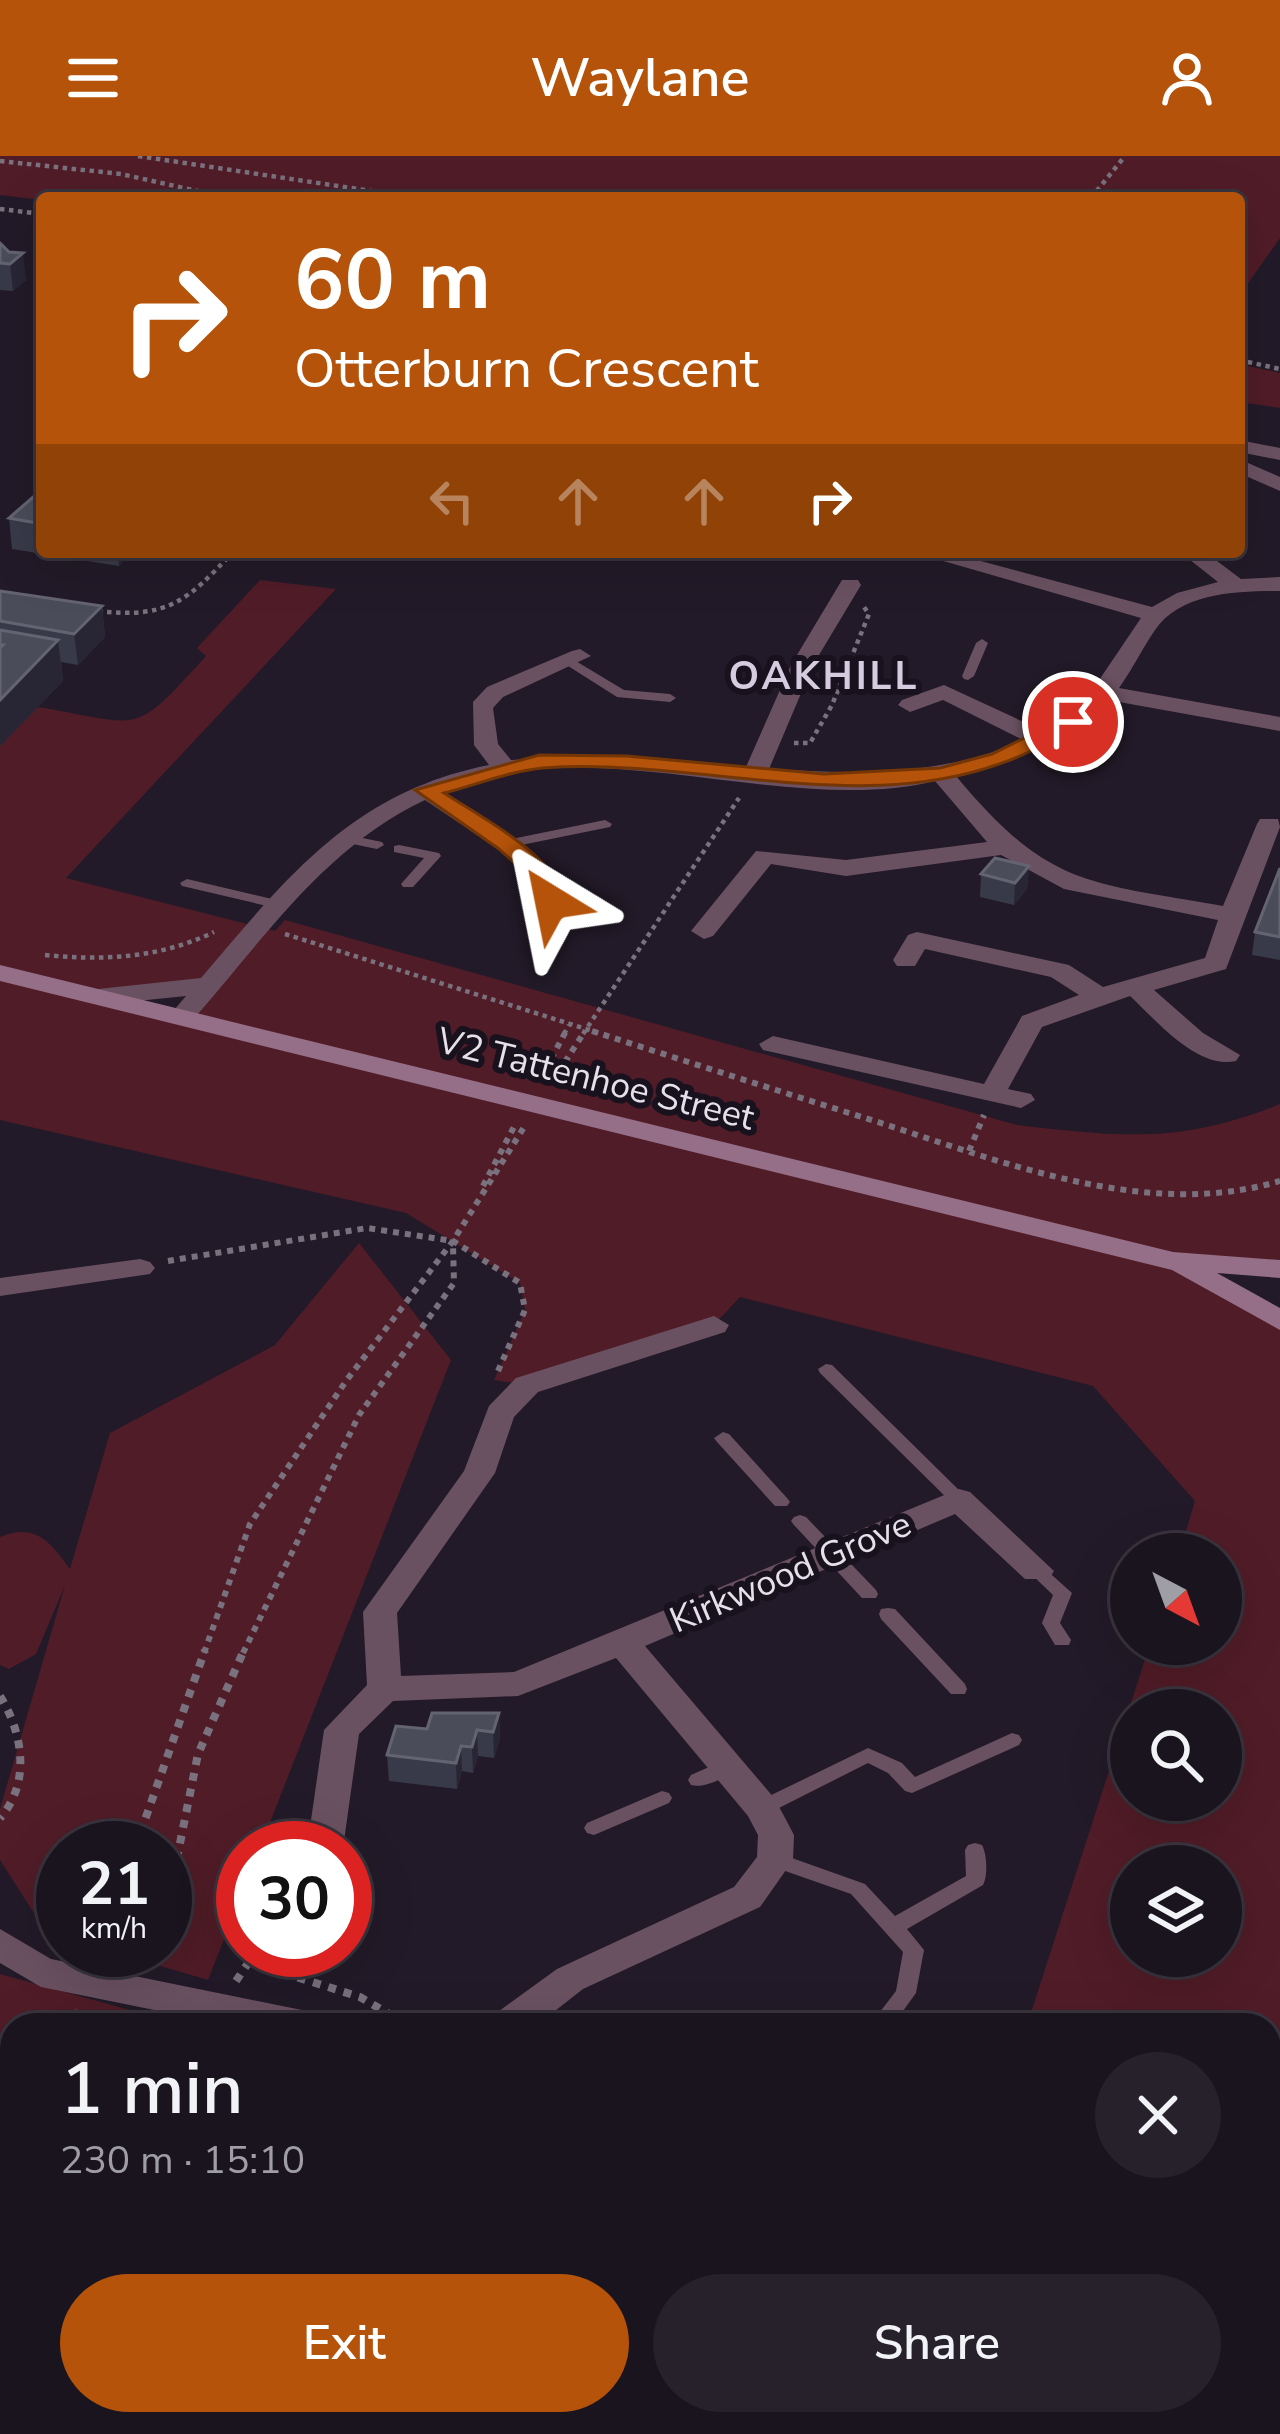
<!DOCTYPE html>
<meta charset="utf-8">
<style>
body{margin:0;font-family:"Nunito Sans",sans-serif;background:#27212b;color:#f1f3f6;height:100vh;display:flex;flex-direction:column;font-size:45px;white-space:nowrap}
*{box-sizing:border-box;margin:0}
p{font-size:39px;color:#9f9ea4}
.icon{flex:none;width:66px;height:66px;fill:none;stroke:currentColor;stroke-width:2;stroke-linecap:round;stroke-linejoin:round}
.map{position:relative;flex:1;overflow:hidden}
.panel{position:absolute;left:0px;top:1857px;width:1281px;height:423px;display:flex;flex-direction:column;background:#1a141e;border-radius:36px 36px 0 0;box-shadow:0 12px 48px #0002,0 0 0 3px #38333c}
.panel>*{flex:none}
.banner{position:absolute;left:36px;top:36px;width:1209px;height:366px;border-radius:12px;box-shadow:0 12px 48px #0002,0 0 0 3px #38333c;background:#b45309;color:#fff;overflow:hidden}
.needle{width:78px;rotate:139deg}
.tools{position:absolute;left:1110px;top:1377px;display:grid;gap:24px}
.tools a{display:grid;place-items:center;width:132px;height:132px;border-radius:50%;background:#1a141e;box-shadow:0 12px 48px #0002,0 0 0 3px #38333c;font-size:60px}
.speed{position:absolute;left:36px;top:1665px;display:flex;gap:24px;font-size:60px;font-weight:700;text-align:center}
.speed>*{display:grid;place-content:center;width:156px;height:156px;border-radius:50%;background:#1a141e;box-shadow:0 12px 48px #0002,0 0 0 3px #38333c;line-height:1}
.speed small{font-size:30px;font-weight:400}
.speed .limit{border:18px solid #d22;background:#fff;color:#111}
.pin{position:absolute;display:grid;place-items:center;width:102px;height:102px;color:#fff;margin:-51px;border:6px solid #fff;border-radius:50%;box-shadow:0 3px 12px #0007}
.me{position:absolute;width:132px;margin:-66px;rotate:325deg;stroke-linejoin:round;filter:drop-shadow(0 0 9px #0008)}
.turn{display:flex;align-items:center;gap:42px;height:252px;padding:0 60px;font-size:54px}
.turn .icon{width:156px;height:156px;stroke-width:2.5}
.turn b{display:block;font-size:84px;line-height:102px}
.lanes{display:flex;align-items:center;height:114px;padding:0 60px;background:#0003;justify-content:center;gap:60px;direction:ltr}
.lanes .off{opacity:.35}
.round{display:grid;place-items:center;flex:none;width:126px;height:126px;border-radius:63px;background:#27212b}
.headline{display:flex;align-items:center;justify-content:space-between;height:204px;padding:0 60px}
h1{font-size:72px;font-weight:600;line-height:90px}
.action{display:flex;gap:24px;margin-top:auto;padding:24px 60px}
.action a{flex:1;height:138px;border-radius:72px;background:#b45309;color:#fff;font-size:48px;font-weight:600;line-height:138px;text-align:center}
.action a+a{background:#27212b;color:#f1f3f6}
header{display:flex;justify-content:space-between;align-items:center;height:156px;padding:0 60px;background:#b45309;color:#fff;font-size:54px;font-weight:600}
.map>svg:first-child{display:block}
</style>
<header><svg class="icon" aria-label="menu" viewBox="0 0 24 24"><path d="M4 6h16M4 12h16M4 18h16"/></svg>Waylane<svg class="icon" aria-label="person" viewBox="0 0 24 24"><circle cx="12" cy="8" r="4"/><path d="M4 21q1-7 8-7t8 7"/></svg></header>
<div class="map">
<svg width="1280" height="2278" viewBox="0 0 1280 2278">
<rect width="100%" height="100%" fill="#221a28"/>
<path fill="#501c27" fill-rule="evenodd" d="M0,0H1280V82L1239,140V42L42,44L0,39Z
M1239,208L1280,217V252L1239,246Z
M260,424L336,433L66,722L275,775L285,764L1017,969C1121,981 1181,988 1280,948V1113L1177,1105L1280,1165V2119L1269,2127V1869H1027L1150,1488H1221V1398H1179L1195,1345L1093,1230L740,1141L714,1169L527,1229L494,1224L525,1154L520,1127L406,1057L0,964V590L38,551C145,569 131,582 206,500L197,492ZM210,830L181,860L103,840ZM1131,1554H1221V1644H1131ZM1131,1710H1221V1800H1131Z
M359,1087L451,1204L260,1692H243V1735L208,1824L106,1794H165V1692H63V1781L46,1776L0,1704V1653L65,1429L36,1498L9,1513L0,1509V1381C36,1366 51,1387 70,1413L110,1277L275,1189Z
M0,1818L184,1869H12V2268H426L424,2278H0Z
M465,2268H1192L1196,2278H463Z"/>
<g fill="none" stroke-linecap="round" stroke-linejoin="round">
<path stroke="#79727e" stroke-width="4.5" stroke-dasharray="4.5 4.5" stroke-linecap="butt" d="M138,0L418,42
M0,5L121,18L229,42
M1091,42L1125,0
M0,53L42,58
M1239,204L1280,213
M98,455C168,463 187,445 233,396
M794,587H810L832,549L869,458L864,451
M285,778L602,878
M45,799C104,805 160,802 214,776
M564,878L569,869
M583,878L739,642"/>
<path stroke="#79727e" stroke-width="6" stroke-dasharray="6 6" stroke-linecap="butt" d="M592,875C682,904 772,933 862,961C993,1002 1143,1066 1280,1025
M540,924L566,875
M552,926L585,875
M969,995L984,959
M483,1030L516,967
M168,1105L367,1072L453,1085L346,1225L250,1368L204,1497
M498,1215L525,1154L520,1127L453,1085L526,968
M243,1497L359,1259L454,1127L453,1089"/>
<path stroke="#79727e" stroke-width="8" stroke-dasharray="8 8" stroke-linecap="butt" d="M0,1540C23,1577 31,1627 0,1662
M135,1692L205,1494
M165,1732L173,1722L198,1598L244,1494
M252,1807L360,1841L408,1869
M236,1825L257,1794
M72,1869L78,1854
M0,2051L12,2021
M1269,2054L1280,2057
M0,2192L12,2167
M404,2278L406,2268"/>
<path fill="#6a5161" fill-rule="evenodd" d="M982,483L988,487L974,520L968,524L964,523L962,520L976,487Z
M569,501L624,534L670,538L676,542L670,546L617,541L565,508L563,505Z
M605,664L612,668L610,671L507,692L500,688L507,684Z
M343,678L382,686L384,689L377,693L338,685V679Z
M399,689L439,697L441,700L413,731H403L401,728L424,702L394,696V690Z
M187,723L285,746L287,749L280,753L182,730L180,727Z
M826,1208L832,1209L965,1340L968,1344L965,1348H953L820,1217L818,1213Z
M723,1276L729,1278L787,1342L790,1346L787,1350H775L717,1286L714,1282Z
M800,1359L806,1361L876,1434L878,1438L876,1442H862L794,1369L791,1365L794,1361Z
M1037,1409L1043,1411L1072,1437L1060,1467L1071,1484L1069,1489H1055L1042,1467L1053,1439L1028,1415L1031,1411Z
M888,1452L895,1453L965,1528L967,1533L965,1538H951L881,1463L879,1458L881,1453Z
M1012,1577L1019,1579L1022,1584L1019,1589L912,1637L905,1635L888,1617L868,1607L769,1657L762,1659L755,1657L752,1652L755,1647L868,1592L902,1607L915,1621Z
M727,1603L734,1605L737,1610C728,1621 705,1633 691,1629L688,1624L691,1619Z
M662,1635L669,1637L672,1642L669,1647L594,1679L587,1677L584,1672L587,1667Z
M975,1687L982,1689C987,1698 988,1720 983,1729L907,1773L924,1794L916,1837L893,1869H870L896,1835L903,1796L851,1738L768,1709L765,1704L768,1699L775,1696L865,1728L895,1760L966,1720L965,1694L968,1689Z"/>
<path fill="#6a5161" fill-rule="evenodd" d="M1239,284L1280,292V304L1239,296Z
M1239,303L1280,321V335L1239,317Z
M912,396H947L1152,451L1177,437L1218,426L1180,396H1205L1241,423L1280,421V435C1238,435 1181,436 1155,474C1142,493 1132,514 1119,532L1280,561V575L1108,544C1065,588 1015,605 956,620C1049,732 1088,726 1223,750L1257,668L1260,663H1278L1280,671L1226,813L1154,834L1203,877L1240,899L1236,905C1197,914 1155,863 1130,840L1042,871L1008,933L1031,938L1035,944L1021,952L763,894L759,888L773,880L984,928L1022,860L1079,839L1051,821L925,793L915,810H897L893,804L908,779L917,776L1069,809L1103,831L1205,802L1218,764L1064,733L1001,699L846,720L771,708L713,780L704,783L691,775L756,695L846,704L987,686L935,625C789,662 583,570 445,636L516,683L560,722L564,746L553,760L544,763L531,755L538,745V729L498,693L425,644C323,692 262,786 190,867H172L168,861L186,840L98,849L85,841L98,833L201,822C287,721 353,636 489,609L474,589L473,546L487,531L572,495L580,493L591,500L503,541L493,552L498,588L511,604L606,599L746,611L791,509L842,424H858L861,429L813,509L769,613C855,618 942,621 1023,584L943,544L910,556L898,549L902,544L944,529L1041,574L1091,536L1141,462Z
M140,1103L150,1106L155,1112L150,1118L0,1140V1122Z
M714,1160L729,1169L725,1176L538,1236L514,1261L495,1317L397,1457L401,1520L514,1516L959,1333L970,1336L1054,1415L1049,1423H1025L955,1358L645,1490L775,1643L794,1679L793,1704L760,1751L583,1833L537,1869H490L495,1858L557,1813L734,1731L757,1701L758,1679L748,1660L616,1502L518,1540L393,1545L359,1578L343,1692H307L324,1574L367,1529L363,1456L464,1315L489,1250L516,1222Z
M0,1773L51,1803L302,1854L316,1858L321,1869H228L41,1831L0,1807Z
M1280,2102V2141L1269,2145V2105Z
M444,2268H486L485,2278H441Z"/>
<path fill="#956e87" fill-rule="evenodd" d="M0,809L1173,1096L1280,1104V1122L1217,1117L1280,1152V1174L1172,1114L0,825Z
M1280,2236V2278H1255L1257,2268H1269V2240Z
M1171,2268H1213L1218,2278H1174Z"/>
</g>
<path fill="#393a49" d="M0,87L9,96L26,124L13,135L0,134Z
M42,224V266H40L36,229Z
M42,337V396H131L119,410L12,393L9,362Z
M0,435L102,450L105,481L78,509L61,506L63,525L0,590Z
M1029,710L1027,733L1014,749L980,741L981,718Z
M1280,712V804L1252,799L1255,776Z
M499,1557L500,1583L494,1602L478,1600L473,1617L462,1615L457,1633L389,1625L387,1599L427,1573Z"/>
<path fill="#282635" d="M23,97L26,124L13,135L10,108Z
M118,396H131L119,410Z
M102,450L105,481L78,509L74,478Z
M58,484L63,525L0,590V544Z
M1029,710L1027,733L1014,749L1015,727Z
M499,1557L500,1583L494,1602L493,1576Z
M477,1574L478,1600L473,1617L472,1591Z
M461,1590L462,1615L457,1633L456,1607Z"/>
<path fill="#4b4c5a" stroke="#646371" stroke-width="3" d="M0,87L9,96L23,97L10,108L0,107Z
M39,336L42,337V368L9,362Z
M0,435L102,450L74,478L0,465Z
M0,474L58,484L0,544V492L3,489H0Z
M995,702L1029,710L1015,727L981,718Z
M1280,712V781L1255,776Z
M432,1557H499L493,1576L477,1574L472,1591L461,1590L456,1607L387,1599L396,1570L427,1573Z"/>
<path fill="#b45309" stroke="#753606" stroke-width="3" d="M1065,562L1083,566C1071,578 1051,585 1035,593C879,670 707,600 543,612C510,615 476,629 444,637C479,660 561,702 563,746L551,752L540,746L539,729L499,693L415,634L539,599L627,600L824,618L940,612L992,598Z"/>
<g text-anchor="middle" stroke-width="12" stroke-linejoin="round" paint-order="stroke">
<g font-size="36" fill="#e5e0ea" stroke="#18111e">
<text transform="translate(596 922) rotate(14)" y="13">V2 Tattenhoe Street</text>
<text transform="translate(790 1415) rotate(-23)" y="13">Kirkwood Grove</text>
</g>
<g font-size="39" font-weight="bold" letter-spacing="3" fill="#d6ccdf" stroke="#18111e">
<text x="824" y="533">OAKHILL</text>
</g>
</g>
</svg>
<div class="tools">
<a><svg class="needle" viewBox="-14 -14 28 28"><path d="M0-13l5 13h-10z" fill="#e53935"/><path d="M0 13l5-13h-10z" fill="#9f9ea4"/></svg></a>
<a><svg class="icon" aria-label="search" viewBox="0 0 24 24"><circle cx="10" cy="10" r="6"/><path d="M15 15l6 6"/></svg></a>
<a><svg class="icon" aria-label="layers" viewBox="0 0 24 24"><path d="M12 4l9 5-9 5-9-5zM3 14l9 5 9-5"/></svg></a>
</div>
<div class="speed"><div>21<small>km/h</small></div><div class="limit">30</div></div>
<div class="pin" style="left:1073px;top:566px;background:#d93025"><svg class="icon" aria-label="arrive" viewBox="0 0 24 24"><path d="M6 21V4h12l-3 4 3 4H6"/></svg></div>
<svg class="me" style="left:551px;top:746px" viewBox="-20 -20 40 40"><path d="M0-17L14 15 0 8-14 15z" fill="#b45309" stroke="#fff" stroke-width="4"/></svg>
<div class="banner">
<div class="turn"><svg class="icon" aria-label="right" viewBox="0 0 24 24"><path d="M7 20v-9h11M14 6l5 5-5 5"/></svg><div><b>60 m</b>Otterburn Crescent</div></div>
<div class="lanes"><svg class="icon off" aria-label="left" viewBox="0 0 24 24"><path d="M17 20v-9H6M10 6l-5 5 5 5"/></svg><svg class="icon off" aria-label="ahead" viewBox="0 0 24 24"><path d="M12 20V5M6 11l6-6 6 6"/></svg><svg class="icon off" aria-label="ahead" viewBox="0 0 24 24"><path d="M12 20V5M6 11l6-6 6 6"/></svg><svg class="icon" aria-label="right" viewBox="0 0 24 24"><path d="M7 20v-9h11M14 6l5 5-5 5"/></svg></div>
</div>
<section class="panel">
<div class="headline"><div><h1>1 min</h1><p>230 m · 15:10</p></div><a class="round"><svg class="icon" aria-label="close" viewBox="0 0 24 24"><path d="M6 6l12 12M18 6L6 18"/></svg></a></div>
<div class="action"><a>Exit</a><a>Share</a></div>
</section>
</div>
